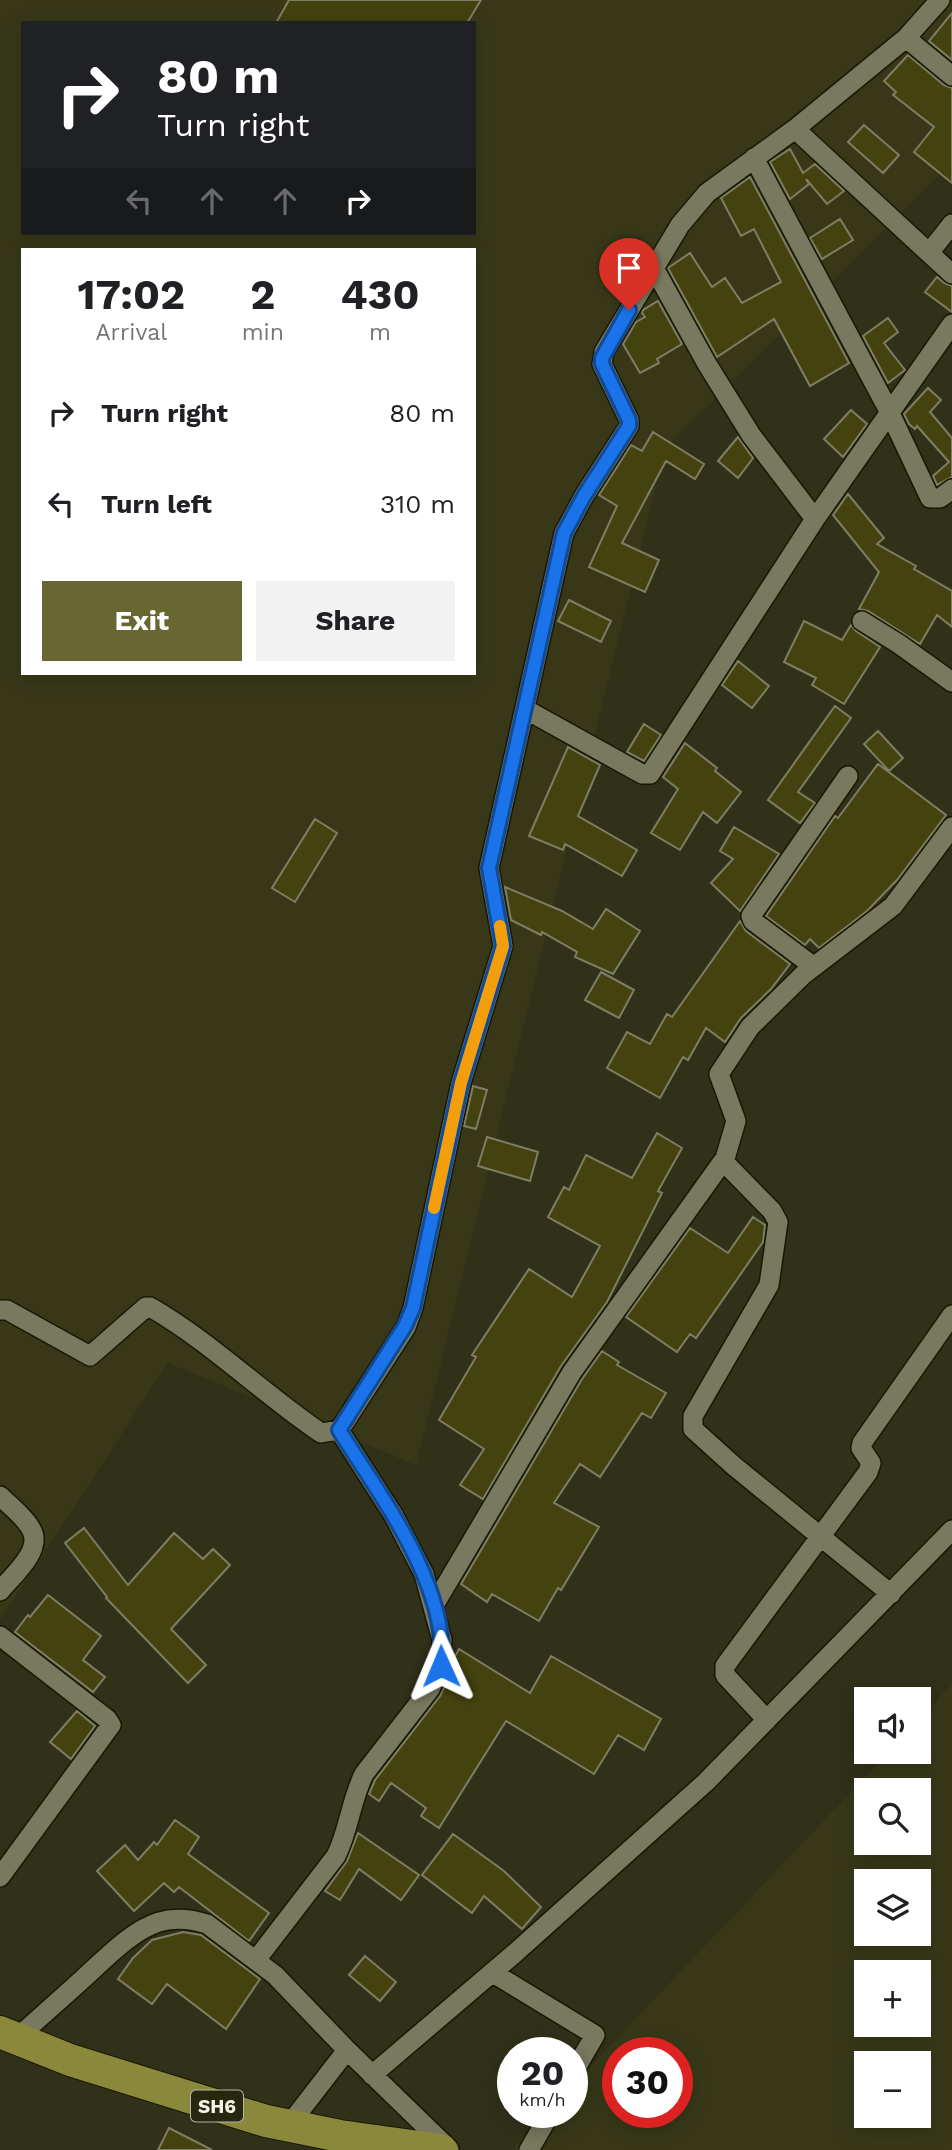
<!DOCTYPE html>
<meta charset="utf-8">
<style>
body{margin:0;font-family:"Work Sans",sans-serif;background:#f2f2f2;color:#202124;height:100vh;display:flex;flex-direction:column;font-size:26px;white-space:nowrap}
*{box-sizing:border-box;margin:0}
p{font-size:23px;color:#757577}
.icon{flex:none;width:38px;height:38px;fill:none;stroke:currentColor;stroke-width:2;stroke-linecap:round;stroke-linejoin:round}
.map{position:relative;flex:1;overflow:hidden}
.details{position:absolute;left:21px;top:248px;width:455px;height:427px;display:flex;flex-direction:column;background:#fff;border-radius:0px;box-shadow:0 4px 18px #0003}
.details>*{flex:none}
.banner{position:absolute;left:21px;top:21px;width:455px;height:214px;border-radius:0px;box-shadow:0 4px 18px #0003;background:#202124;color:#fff;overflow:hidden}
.tools{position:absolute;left:854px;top:1687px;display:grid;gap:14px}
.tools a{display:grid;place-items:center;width:77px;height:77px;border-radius:0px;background:#fff;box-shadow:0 4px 18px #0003;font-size:35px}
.speed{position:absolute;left:497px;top:2037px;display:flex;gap:14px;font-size:35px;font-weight:700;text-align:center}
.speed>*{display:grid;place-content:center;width:91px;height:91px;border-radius:50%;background:#fff;box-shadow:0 4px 18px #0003;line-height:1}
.speed small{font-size:18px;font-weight:400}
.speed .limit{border:10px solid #d22;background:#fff;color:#111}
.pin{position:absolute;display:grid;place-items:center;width:60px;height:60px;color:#fff;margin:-72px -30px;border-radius:50% 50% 50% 0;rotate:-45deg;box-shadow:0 0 7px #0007}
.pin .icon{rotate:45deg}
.me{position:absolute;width:77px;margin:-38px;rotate:359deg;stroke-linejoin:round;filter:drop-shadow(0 0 5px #0008)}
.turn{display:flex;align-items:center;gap:24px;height:147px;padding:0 21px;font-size:32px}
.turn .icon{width:91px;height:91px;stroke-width:2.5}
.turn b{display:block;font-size:49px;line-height:60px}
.lanes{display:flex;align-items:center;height:66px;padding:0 21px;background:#0003;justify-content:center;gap:35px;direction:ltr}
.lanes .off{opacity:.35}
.eta{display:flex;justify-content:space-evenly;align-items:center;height:119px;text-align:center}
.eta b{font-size:42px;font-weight:700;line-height:49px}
.action{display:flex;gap:14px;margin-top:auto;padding:14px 21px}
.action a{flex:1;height:80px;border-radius:0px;background:#686731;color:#fff;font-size:28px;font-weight:700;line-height:80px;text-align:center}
.action a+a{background:#f2f2f2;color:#202124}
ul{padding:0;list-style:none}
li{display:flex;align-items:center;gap:21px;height:91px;padding:0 21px}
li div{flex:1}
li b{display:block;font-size:26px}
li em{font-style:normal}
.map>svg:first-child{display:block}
</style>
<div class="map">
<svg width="952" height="2150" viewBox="0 0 952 2150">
<rect width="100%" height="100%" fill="#31311a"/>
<path fill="#383819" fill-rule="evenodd" d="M0,0H952V162L665,448L416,1465L168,1363L0,1620ZM23,23H474V233H23ZM23,250H474V674H23Z
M952,1684V2150H512L547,2112H572V2086L889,1752H919V1720ZM866,1790H919V1843H866ZM866,1881H919V1934H866ZM866,1972H919V2025H866ZM618,2053H677V2112H618ZM866,2063H919V2116H866Z"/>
<path fill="#44420e" stroke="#7e7e65" stroke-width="2" d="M289,0H481L467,23H276Z
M952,13V60L929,41Z
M908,55L944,85L952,88V183L914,152L934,127L893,95L896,92L884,81Z
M864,125L899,155L883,173L848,142Z
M790,149L803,173L815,164L844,191L827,204L806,179L809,184L790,199L770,162Z
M750,177L849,363L810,386L774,319L717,357L668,268L690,253L712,287L725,278L742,303L781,282L754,229L741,236L721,198Z
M840,219L853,240L822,259L810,238Z
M937,277L944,283L952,286V312L925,292Z
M658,301L682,344L657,359L659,363L640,373L623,344L636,322L645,317L642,313L643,310Z
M888,318L898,332L884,343L905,370L888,383L863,336Z
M928,388L941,400L930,412L952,438V477L937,485L933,476L949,462L917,426L915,429L909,424L904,414Z
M851,410L867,424L843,457L824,439Z
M653,432L704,464L695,479L666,461L622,543L659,560L645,592L589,567L617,506L599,495L631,445L642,451Z
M738,437L753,458L738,478L718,461Z
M848,494L884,538L877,544L916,566L914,569L952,591V627L937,615L920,644L868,611L859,609L879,572L833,515Z
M569,600L611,621L601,642L558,621Z
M804,621L842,640L851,625L856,631L880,647L844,704L812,685L816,678L784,662Z
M738,661L769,686L752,708L722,685Z
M835,706L851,718L798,792L815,803L800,823L768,800Z
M644,724L661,735L644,761L627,752Z
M878,731L903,758L889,771L864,744Z
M685,743L717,768L715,771L741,792L717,823L703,812L680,850L651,833L678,789L663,777Z
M568,747L600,765L578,816L637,850L622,876L565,844L563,850L529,836Z
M878,764L946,815L897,880L867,911L819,948L810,939L805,945L766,916L835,816L838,818Z
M315,819L337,833L295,902L272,888Z
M734,827L779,854L740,911L711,883L733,859L720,851Z
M505,887L562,911L593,929L606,909L640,931L613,974L575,957L577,952L542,932L541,935L511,920Z
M740,921L746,931L790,964L771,989L741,1018L725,1042L706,1028L688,1060L683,1057L660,1098L607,1068L627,1032L650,1044L667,1014L672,1017Z
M601,972L634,990L619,1018L585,1000Z
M473,1086L487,1090L476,1129L464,1126Z
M657,1133L682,1148L658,1191L662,1193L607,1302L561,1366L483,1499L460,1485L484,1449L439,1420L476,1357L472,1355L529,1269L572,1297L600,1246L548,1217L564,1187L569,1190L586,1155L632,1178Z
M487,1137L538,1152L530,1181L478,1166Z
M753,1217L765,1225L763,1242L696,1338L690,1334L677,1352L626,1317L690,1228L728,1253Z
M602,1351L619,1362L617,1365L666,1393L651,1418L642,1413L600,1477L580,1464L554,1503L599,1527L561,1590L558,1588L539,1621L492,1594L487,1602L461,1584L582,1379Z
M84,1528L128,1585L174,1533L203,1559L213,1549L230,1565L171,1629L206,1665L188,1683L106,1598L107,1597L65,1543Z
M48,1595L101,1636L83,1660L105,1677L93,1692L15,1632L28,1615L30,1617Z
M459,1649L530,1693L551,1656L661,1719L644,1750L618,1735L594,1774L506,1721L439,1828L421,1816L426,1808L391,1783L379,1801L369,1794L375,1780L440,1696L452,1671L454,1658Z
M77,1711L95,1726L71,1759L50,1742Z
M175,1820L199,1837L188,1854L269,1913L249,1941L179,1887L174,1892L164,1883L134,1911L97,1871L125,1845L138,1860L154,1842L157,1845Z
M358,1833L419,1875L401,1900L359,1869L340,1900L325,1891L347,1861Z
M453,1834L504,1871L541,1907L522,1929L484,1896L472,1913L422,1875Z
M183,1932L201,1935L260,1979L226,2029L167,1984L152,2004L118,1979L133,1958L152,1940Z
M365,1956L396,1982L380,2001L349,1975Z
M169,2128L212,2150H158Z"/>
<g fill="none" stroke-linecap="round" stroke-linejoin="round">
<g stroke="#191803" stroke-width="22">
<path id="minor" d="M906,38L952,76
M795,129L929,253L952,224
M754,158L889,411L930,498H940L952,489
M929,253L952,274
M654,268L707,364L751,435L815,519
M862,621L899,644L952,682
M525,709L642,774H650L815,519L952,324
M813,966L753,921L751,916L848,776
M0,1310H7L90,1356L146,1307H150C211,1342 262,1393 321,1433L339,1430L344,1423L406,1327L413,1308L461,1083L503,946L489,868L564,533L584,496L629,426V420L602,364L604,352L680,225L707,193L795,129L906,38L940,0
M0,1496C10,1506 25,1517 31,1529C44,1550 12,1576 0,1591
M891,1594L734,1466L693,1429V1416L769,1285L778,1222L772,1211L724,1162L736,1121L719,1074L750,1027L803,975L893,906L952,827
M433,1607L572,1372L723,1161
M0,1636L107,1719L111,1725L0,1877
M767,1720L725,1675V1666L868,1472L871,1463L861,1448L862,1443L952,1315
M256,1960L336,1856C349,1830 351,1800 364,1774L430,1689L441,1666L442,1640L424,1574L394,1516L339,1430
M493,1973L595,2035L572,2075
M16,2039C39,2018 62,1998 85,1977C106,1958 131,1931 159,1922C176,1917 191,1919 207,1924L275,1975L347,2050L449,2149
M372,2075L515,1953L706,1782L952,1530
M289,2125L347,2050
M529,2150L551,2112"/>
</g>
<g stroke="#191803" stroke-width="34">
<path id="primary" d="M0,2032L70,2060L266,2121L340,2136L441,2150"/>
</g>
<use href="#minor" stroke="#797960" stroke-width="19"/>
<use href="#primary" stroke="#8a883a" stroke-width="32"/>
</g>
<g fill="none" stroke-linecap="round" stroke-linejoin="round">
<g stroke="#114b97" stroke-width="18">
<path id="route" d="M441,1666C450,1587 379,1494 339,1430L405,1326L413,1308L461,1083L503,946L489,868L564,533L584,496L629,426V420L602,364V358L629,310"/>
</g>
<use href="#route" stroke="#1a73e8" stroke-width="12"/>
<path stroke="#f59e0b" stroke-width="12" d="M434,1208L461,1083L503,946L500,926"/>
</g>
<g text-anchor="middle" stroke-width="7" stroke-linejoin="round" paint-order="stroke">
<rect fill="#272710" stroke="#b6b6a6" stroke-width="2" x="191" y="2090.5" width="52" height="31" rx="5"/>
<g font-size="19" font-weight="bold" fill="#f4f4e6">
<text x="217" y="2113">SH6</text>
</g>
</g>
</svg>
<div class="tools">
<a><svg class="icon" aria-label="sound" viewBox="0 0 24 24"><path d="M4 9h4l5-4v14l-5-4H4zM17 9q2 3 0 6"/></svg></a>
<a><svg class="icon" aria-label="search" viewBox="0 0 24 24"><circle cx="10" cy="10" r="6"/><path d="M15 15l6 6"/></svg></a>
<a><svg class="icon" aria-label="layers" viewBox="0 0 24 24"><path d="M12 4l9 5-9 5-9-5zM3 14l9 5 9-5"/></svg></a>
<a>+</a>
<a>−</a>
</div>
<div class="speed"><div>20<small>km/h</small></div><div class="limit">30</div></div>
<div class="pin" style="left:629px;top:310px;background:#d93025"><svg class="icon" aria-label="arrive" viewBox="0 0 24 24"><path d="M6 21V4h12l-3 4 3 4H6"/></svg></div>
<svg class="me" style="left:441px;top:1666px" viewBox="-20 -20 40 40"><path d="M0-17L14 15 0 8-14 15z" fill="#1a73e8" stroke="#fff" stroke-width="4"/></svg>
<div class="banner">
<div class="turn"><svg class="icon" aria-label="right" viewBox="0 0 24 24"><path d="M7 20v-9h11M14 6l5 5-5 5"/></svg><div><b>80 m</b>Turn right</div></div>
<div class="lanes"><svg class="icon off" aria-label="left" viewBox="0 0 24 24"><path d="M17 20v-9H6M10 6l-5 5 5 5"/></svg><svg class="icon off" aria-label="ahead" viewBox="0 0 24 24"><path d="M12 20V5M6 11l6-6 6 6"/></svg><svg class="icon off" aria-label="ahead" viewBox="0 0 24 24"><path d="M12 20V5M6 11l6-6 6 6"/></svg><svg class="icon" aria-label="right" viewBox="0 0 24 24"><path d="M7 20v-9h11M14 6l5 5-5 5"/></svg></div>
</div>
<section class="details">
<div class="eta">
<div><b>17:02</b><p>Arrival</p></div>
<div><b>2</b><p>min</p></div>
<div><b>430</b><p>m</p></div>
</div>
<ul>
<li><svg class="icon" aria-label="right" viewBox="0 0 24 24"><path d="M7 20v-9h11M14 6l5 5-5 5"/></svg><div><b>Turn right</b></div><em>80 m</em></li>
<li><svg class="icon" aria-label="left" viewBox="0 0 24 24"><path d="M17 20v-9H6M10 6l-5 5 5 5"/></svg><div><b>Turn left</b></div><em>310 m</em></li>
</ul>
<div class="action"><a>Exit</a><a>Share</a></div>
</section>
</div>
